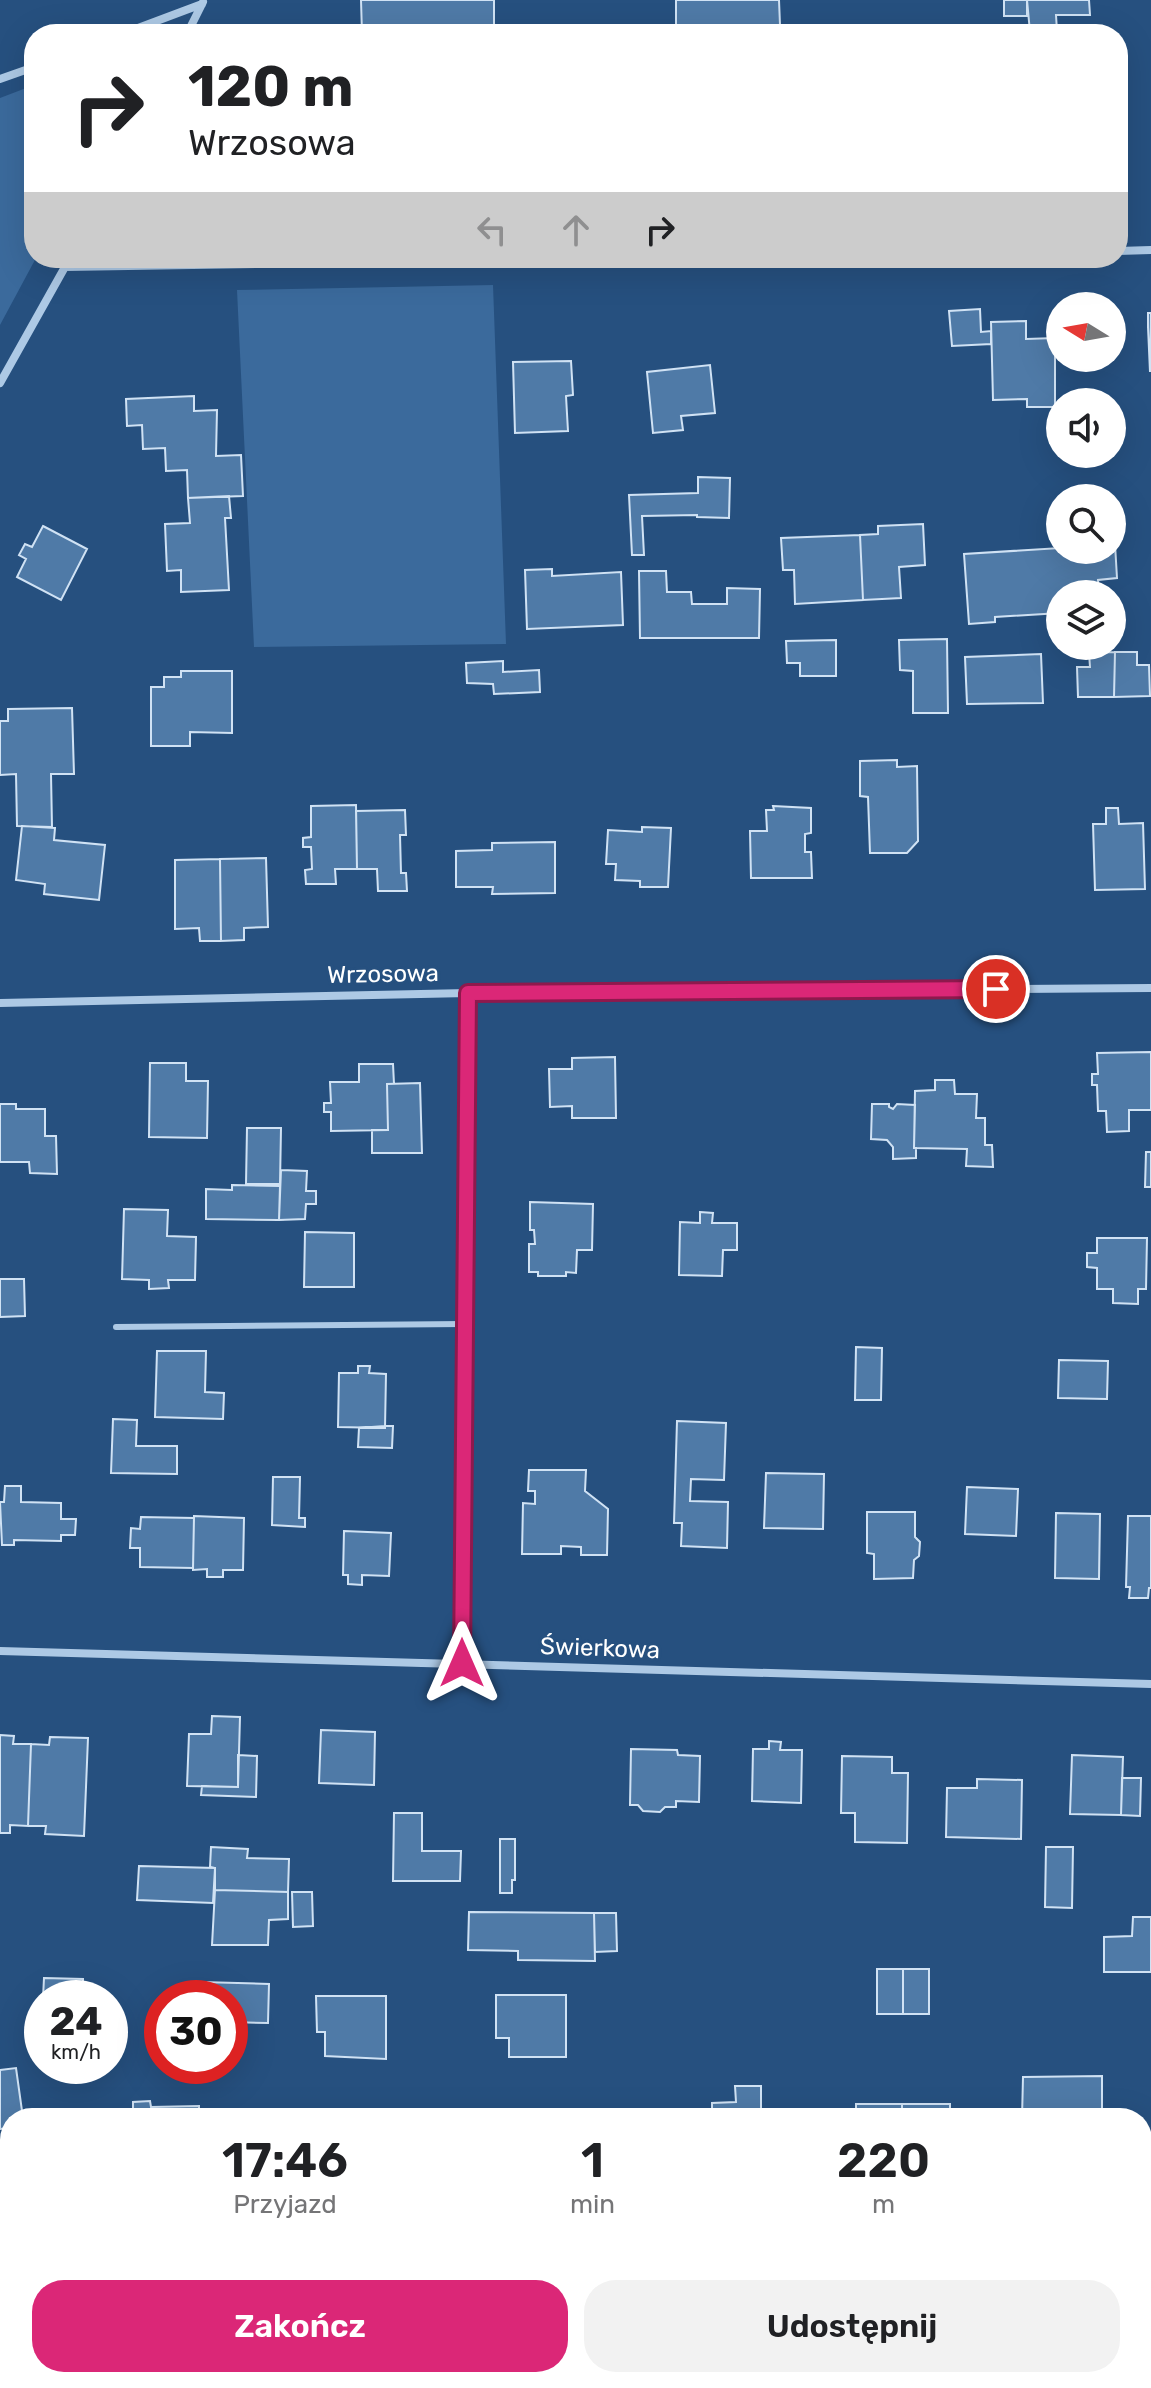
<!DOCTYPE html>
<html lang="pl">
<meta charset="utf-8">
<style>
body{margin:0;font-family:Rubik,sans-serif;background:#f2f2f2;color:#202124;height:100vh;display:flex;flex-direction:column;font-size:30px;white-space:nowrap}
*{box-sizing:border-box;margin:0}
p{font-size:26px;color:#757577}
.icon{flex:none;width:44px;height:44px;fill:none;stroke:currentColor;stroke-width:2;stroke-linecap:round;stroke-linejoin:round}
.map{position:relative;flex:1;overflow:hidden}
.sheet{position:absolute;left:0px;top:2108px;width:1152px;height:280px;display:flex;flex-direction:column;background:#fff;border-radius:32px 32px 0 0;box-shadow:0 8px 32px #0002}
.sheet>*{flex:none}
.banner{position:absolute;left:24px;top:24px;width:1104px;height:244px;border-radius:32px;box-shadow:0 8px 32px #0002;background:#fff;color:#202124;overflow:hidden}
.needle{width:52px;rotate:281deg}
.controls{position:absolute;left:1046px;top:292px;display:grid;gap:16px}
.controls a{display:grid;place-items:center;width:80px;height:80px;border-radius:50%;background:#fff;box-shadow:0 8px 32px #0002;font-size:40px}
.speed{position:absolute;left:24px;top:1980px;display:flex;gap:16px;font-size:40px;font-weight:700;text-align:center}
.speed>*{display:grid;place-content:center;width:104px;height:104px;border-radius:50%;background:#fff;box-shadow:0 8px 32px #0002;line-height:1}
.speed small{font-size:20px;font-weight:400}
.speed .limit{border:12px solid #d22;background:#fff;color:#111}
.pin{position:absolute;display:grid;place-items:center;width:68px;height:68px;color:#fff;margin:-34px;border:4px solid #fff;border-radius:50%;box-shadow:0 2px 8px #0007}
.me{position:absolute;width:88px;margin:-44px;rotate:0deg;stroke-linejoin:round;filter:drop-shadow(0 0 6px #0008)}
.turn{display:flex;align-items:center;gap:28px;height:168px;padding:0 32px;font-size:36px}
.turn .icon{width:104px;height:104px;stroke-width:2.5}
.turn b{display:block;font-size:56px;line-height:68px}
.lanes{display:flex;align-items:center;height:76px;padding:0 32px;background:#0003;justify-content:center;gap:40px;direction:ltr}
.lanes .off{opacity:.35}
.eta{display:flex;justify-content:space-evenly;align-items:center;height:136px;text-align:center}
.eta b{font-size:48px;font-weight:600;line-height:56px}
.primary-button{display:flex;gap:16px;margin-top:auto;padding:16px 32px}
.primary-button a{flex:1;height:92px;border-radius:32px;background:#db2777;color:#fff;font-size:32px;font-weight:600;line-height:92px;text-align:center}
.primary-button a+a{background:#f2f2f2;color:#202124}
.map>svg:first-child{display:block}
</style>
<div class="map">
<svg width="1151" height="2388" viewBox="0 0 1151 2388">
<rect width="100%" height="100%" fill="#26507f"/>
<path fill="#3b6a9c" d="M34,85L36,258L0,325V98Z
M493,285L506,644L254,647L237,290Z"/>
<path fill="#4f7aa7" stroke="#d0e2f4" stroke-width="2" d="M361,0H494V34H463V26L389,27V34H362Z
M676,0H779L780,25L676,26Z
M1004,0H1027V16H1004Z
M1027,0H1089L1090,15H1056L1057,31L1030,32Z
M980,309L981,332L991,331V344L952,346L949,311Z
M1148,313H1151L1150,372L1148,327Z
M1026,321V339L1055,338V407H1027V399L993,400L991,322Z
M571,361L573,395L566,396L568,431L515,433L513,362Z
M710,365L715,413L681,416L683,430L653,433L647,372Z
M194,396V411L217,410L216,456L241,455L243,496L188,498L187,470L166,471L165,448L143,449L142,425L127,426L126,399Z
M698,477L730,478L729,518L697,517V515L642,516L644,555H632L629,495L698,493Z
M229,496L231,518H225L229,590L181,592V570L167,571L165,524L190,523L188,498Z
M923,524L925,565L899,567L901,598L863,600L860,535L878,534V526Z
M43,526L87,549L61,600L17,577L26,559L19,555L25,544L32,547Z
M860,535L863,600L795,604L794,570H783L781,538Z
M1115,544L1117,578L1098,580L1099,594H1060V613L995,617V622L969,624L964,554L1060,548V550H1112V545Z
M552,569V576L621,572L623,625L527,629L525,570Z
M639,571H666L667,592H691L692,604H727V588L760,589L759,638H640Z
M947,639L948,713H913V671L900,670L899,640Z
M836,640V676H800V663H787L786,641Z
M1115,652L1114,697H1078L1077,667H1090L1089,653Z
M1115,652H1137V665H1149L1150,696L1114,697Z
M1041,654L1043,703L967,704L965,657Z
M503,661V672L539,670L540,692L494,694L493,684L467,683L466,663Z
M181,671H232V733L190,732V746H151V687H164V677H181Z
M72,708L74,774H51L52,827L17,826L16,774L0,775V721H8V709Z
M897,760V767L917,766L918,841L907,853H870L868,797L860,796V761Z
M356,805L357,869H335L336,884H306L305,870L312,869L311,847H303V838L311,837V806Z
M773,806L811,808V833L805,834V852H811L812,878H751L750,831H767L766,810H774Z
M1106,808H1118L1119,824L1143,823L1145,889L1095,890L1093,824H1106Z
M405,810L406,835H400L401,873H406L407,891H378L377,869H357L356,811Z
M22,826L55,828L54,840L105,845L99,900L44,894L45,884L16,880Z
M642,827L671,828L668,887H640V881L615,880L616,864H606L608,830L642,832Z
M555,842V893L492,894L493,887H456V851L492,850V843Z
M266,858L268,927L244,928V940L221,941L220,859Z
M220,859L221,941H200L199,928L175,929V860Z
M1151,1052V1110H1129V1131L1107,1132L1106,1111H1098L1097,1085H1092V1074H1098L1097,1053Z
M615,1057L616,1118H572V1106L550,1107L549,1069H572V1058Z
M150,1063H186V1081H208L207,1138L149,1137Z
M359,1064H393L394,1084H387L388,1130L331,1131V1112H324V1103H331L330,1082H359Z
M935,1080H954L955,1094H977L976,1118H985V1145H992L993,1167L966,1166L967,1149L914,1148L915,1091L935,1090Z
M420,1083L422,1153H372V1130H388L387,1084Z
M0,1104H16V1109H45V1136H56L57,1174L30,1173L29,1162H0Z
M872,1104H889V1107L893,1109L897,1104L915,1105L914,1148H916V1158L893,1159V1147L887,1140L871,1139Z
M247,1128H281L280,1184H246Z
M1146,1152H1151V1187H1145Z
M281,1170L307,1171L306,1191H316V1204H306L305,1219L279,1220Z
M232,1185L280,1186L279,1220L206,1219V1189L232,1190Z
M530,1202L593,1204L592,1250H577L576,1273L566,1272V1276H538V1272H529V1244H535L534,1230H530Z
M124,1209L168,1210L167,1236L196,1237L195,1280H168L169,1288L149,1289V1280L122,1279Z
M700,1212L713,1213L712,1223H737V1250H723L722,1276L679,1275L680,1222L700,1223Z
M305,1232L354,1233V1287H304Z
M1097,1238H1147L1146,1289H1138V1304L1113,1303V1289H1097V1268L1087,1267V1253H1097Z
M0,1279H24L25,1316L0,1317Z
M856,1347L882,1348L881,1400H855Z
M157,1351H206L205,1392L224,1393L223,1419L155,1417Z
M1059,1360L1108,1361L1107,1399L1058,1398Z
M358,1366H370L369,1373L386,1374L385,1428L338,1427L339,1373H358Z
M113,1419L137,1420L136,1446H177V1474L111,1473Z
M677,1421L726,1423L724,1480L691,1479L690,1501L728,1502L727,1548L681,1546L682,1523H674Z
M385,1426H393L392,1448L358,1447L359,1428Z
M529,1470H586L585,1491L608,1509L607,1555H581V1547L561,1546V1554H522L523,1503L535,1504V1491H528Z
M766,1473L824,1474L823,1529L764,1528Z
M273,1477H300L299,1518H305V1527L272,1525Z
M5,1486H21V1502L61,1503V1519H76L75,1535H61V1541L14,1540V1545H2L0,1502H4Z
M967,1487L1018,1489L1016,1536L965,1534Z
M867,1512H915V1537L920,1542L919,1556L914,1560L913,1578L874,1579V1554L867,1553Z
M1056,1513L1100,1514L1099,1579L1055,1578Z
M194,1516L244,1518L243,1570H223V1577H207V1569L193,1570Z
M1128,1516H1151V1588H1149L1148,1598H1129L1130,1587H1126Z
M141,1517L194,1518L193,1568L140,1567V1548H130L131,1528L140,1529Z
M344,1531L391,1533L389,1576L362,1575V1585L348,1584V1575H343Z
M212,1716L240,1717L238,1787L187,1786L189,1734H211Z
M321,1730L375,1732L374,1785L319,1783Z
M0,1735L14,1736L13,1744H31L28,1826L10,1825V1833H0Z
M50,1737L88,1738L84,1836L45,1834L46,1826H28L31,1744L49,1745Z
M769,1741L781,1742L780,1750H802L801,1803L752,1801L753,1749H769Z
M631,1749L677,1750L678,1755L700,1756L699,1802L676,1801V1807H665L660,1812L643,1811L638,1805H630Z
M238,1755L257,1756L256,1797L201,1795L202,1786L238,1787Z
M1072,1755L1123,1757L1121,1815L1070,1814Z
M842,1756L892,1757V1773H908L907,1843L855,1842V1813H841Z
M1122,1778H1141L1140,1816L1121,1815Z
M977,1779L1022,1780L1021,1839L946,1837L947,1788H977Z
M394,1813H422V1851H461L460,1881H393Z
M500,1839H515V1880H512V1893H500Z
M211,1847L248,1849L247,1858L289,1859L288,1892L215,1890V1868L210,1867Z
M1046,1847H1073L1072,1908L1045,1907Z
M139,1866L215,1868L213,1903L137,1900Z
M215,1890L288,1892V1919L269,1920L268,1945H212Z
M292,1892H312L313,1926L293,1927Z
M469,1912L594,1913L595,1961L518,1960V1951L468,1950Z
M594,1913H616L617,1951L595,1952Z
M1133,1917H1151V1972H1104V1937L1132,1936Z
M877,1969H903V2014H877Z
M903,1969H929V2014H903Z
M44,1978L83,1979V1998H43Z
M201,1982L269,1984L268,2023L230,2022V1998H201Z
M496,1995H566V2057H509V2038H496Z
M316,1996H386V2059L325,2056V2032H317Z
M16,2068L23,2118H10V2128L0,2129V2070Z
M1102,2076V2118H1022L1023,2077Z
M735,2086H761V2118H712V2103L736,2102Z
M150,2101L151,2107L199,2106V2118H133V2102Z
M856,2104H902V2118H856Z
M902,2104H950V2118H902Z
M1142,2362H1151V2388H1135V2378H1142Z
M14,2378H52L51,2388H13Z
M52,2378H89V2388H51Z
M713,2378H769V2388H713Z
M842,2378H889V2388H841Z
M1089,2378H1135V2388H1089Z"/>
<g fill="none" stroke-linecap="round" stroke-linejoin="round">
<path stroke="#adc9e5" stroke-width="6" d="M116,1327L465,1324"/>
<path stroke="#adc9e5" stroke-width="8" d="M122,34L202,4
M187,34L203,2
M0,79L34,67
M1118,251L1151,250
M65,267L640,258
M0,383L70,258
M0,1003L468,993L1151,988
M0,1651L1151,1684
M462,1663L468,993
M0,2271H10
M1142,2271H1151
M676,2388V2378"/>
</g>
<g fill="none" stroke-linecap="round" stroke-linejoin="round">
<g stroke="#8e194d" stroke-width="20">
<path id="route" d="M462,1663L468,993L996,989"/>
</g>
<use href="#route" stroke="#db2777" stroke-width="14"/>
</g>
<g text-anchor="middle" stroke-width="6" stroke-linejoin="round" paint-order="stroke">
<g font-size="24" fill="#fff" stroke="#26507f">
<text transform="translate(383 974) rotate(-1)" y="8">Wrzosowa</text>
<text transform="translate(600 1648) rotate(2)" y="8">Świerkowa</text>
</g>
</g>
</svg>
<div class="controls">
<a><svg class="needle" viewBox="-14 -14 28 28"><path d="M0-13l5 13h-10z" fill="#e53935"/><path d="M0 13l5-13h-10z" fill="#757577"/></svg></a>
<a><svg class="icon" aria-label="sound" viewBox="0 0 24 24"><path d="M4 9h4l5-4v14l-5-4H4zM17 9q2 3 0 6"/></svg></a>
<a><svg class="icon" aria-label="search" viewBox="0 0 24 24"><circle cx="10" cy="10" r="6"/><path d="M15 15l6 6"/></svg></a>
<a><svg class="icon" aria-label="layers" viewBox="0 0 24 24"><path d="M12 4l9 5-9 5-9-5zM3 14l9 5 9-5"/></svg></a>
</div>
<div class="speed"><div>24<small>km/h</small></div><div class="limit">30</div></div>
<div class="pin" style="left:996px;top:989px;background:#d93025"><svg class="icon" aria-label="arrive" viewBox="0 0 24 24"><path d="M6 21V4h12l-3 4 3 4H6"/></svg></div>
<svg class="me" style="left:462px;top:1663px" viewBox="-20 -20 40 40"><path d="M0-17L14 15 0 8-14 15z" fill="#db2777" stroke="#fff" stroke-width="4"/></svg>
<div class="banner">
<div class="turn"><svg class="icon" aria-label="right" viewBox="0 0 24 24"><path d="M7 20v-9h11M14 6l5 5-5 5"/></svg><div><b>120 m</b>Wrzosowa</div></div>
<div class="lanes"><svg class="icon off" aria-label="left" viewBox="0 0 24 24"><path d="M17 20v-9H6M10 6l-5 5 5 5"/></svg><svg class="icon off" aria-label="ahead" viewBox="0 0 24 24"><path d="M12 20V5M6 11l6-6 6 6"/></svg><svg class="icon" aria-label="right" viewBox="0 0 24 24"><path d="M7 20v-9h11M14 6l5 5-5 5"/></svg></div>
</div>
<section class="sheet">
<div class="eta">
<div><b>17:46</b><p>Przyjazd</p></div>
<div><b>1</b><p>min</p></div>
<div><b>220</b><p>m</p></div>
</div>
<div class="primary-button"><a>Zakończ</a><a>Udostępnij</a></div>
</section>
</div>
